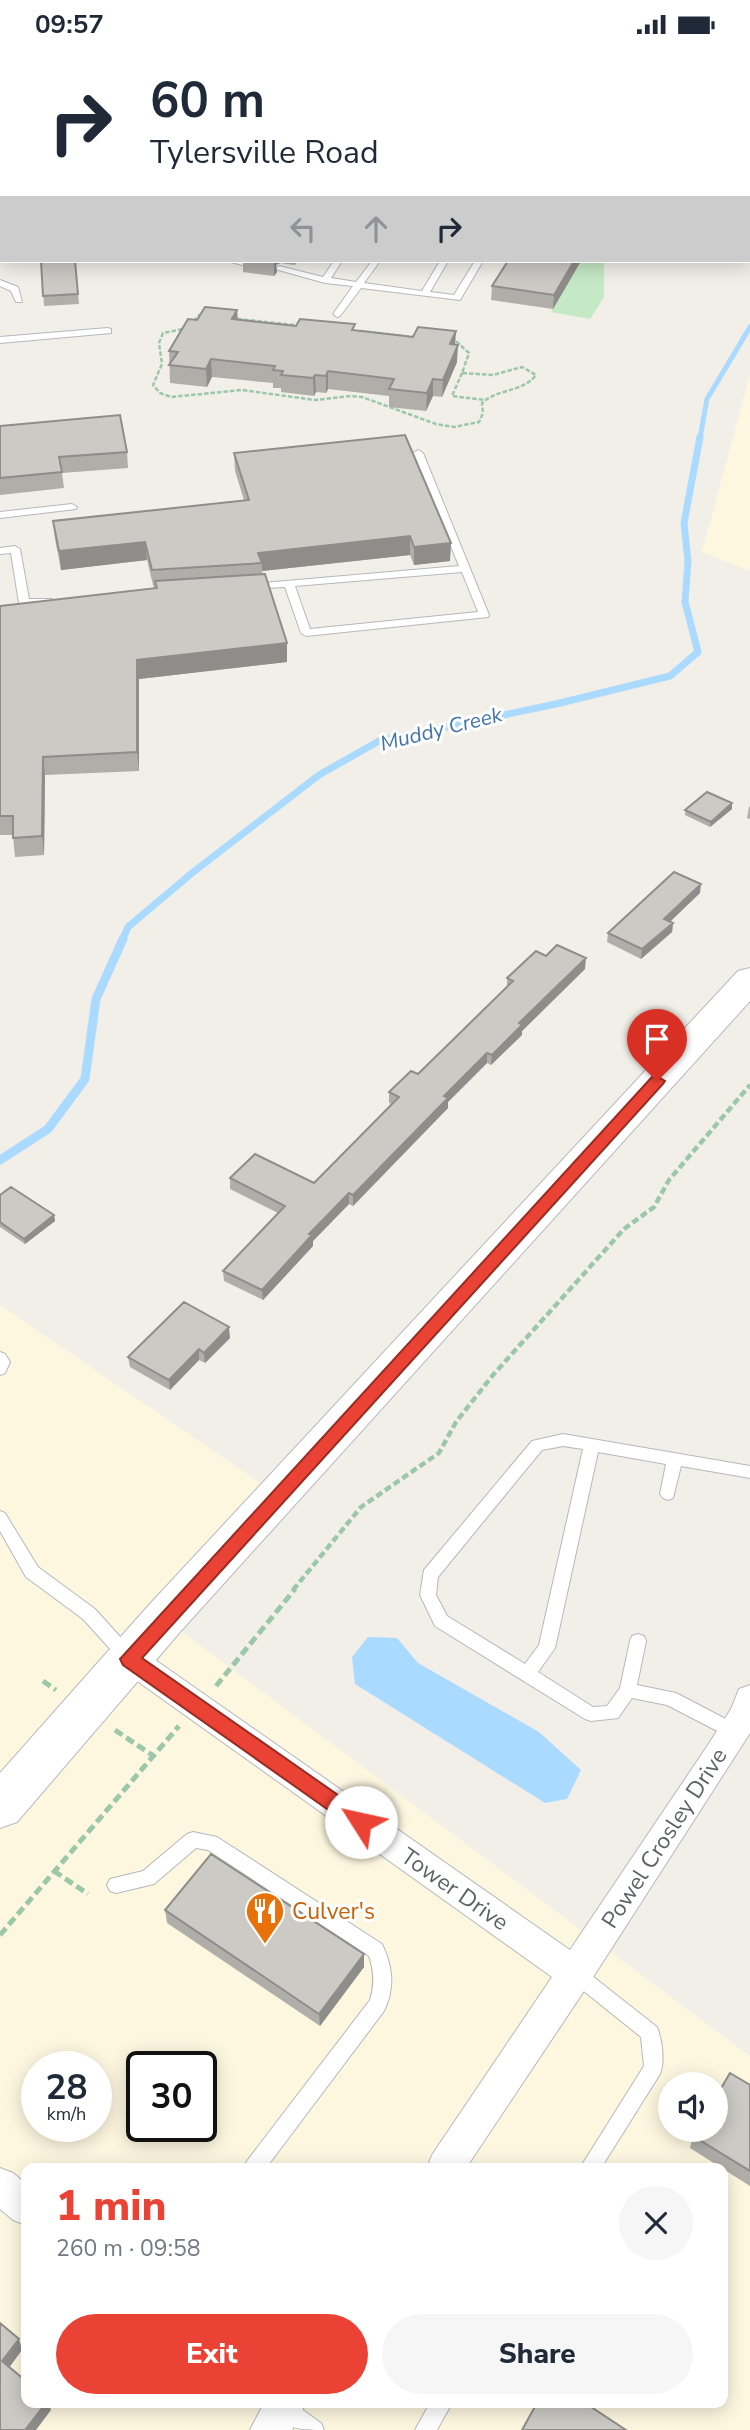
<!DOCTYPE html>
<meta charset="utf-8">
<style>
body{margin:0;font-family:"Nunito Sans",sans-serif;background:#f6f6f7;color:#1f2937;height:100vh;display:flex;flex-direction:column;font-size:26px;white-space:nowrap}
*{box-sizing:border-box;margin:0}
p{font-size:23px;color:#747a83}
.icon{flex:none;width:38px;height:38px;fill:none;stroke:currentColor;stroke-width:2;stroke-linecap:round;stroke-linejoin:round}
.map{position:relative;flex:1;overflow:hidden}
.sheet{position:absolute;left:21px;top:2114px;width:707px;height:245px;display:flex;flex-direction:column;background:#fff;border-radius:14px;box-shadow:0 4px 18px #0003}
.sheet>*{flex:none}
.hud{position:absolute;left:0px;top:0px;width:751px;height:214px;box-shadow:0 4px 18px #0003;background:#fff;color:#1f2937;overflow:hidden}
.tools{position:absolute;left:658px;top:2023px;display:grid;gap:14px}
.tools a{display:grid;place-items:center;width:70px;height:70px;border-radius:50%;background:#fff;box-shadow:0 4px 18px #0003;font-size:35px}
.speed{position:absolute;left:21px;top:2002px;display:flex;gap:14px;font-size:35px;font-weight:700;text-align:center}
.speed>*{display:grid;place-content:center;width:91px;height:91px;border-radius:50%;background:#fff;box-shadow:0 4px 18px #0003;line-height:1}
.speed small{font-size:18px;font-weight:400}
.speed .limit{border:4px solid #111;border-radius:10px;background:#fff;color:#111}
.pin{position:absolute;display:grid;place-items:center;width:60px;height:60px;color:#fff;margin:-72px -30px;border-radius:50% 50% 50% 0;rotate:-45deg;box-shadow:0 0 7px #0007}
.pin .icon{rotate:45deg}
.me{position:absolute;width:77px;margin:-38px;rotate:305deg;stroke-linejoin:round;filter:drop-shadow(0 0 5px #0008)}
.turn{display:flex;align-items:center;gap:24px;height:147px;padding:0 35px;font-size:32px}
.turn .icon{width:91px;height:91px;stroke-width:2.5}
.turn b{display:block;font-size:49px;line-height:60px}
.lanes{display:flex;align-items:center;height:66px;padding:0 35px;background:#0003;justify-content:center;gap:35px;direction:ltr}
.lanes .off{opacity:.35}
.round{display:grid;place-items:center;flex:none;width:74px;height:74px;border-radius:37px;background:#f6f6f7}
.headline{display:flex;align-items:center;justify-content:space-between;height:119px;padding:0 35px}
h1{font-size:42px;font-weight:800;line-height:52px;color:#ea4335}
.button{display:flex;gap:14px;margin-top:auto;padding:14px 35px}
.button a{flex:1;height:80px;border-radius:42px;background:#ea4335;color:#fff;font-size:28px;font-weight:800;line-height:80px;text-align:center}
.button a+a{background:#f6f6f7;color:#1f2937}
.status{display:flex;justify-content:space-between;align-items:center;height:49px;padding:0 35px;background:#fff;direction:ltr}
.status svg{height:19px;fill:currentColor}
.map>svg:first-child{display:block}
</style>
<div class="status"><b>09:57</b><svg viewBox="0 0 49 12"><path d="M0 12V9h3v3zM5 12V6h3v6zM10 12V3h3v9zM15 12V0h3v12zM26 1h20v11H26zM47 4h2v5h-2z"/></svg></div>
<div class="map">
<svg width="750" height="2381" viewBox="0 0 750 2381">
<rect width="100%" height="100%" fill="#f1efe8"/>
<path fill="#fef7e0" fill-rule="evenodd" d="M750,325V522L702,503Z
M0,1256L278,1446L165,1570L750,2007V2381H0ZM37,2018H96V2077H37ZM142,2018H201V2077H142ZM670,2035H716V2081H670ZM26,2119H723V2354H26Z"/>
<path fill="#c5e8c5" d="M581,212H604V248L590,270L551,263Z"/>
<path fill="#aadaff" d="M368,1588L397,1589L418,1614L539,1683L581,1721L567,1750L545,1754L355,1635L352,1608Z"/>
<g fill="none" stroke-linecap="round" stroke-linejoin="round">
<path stroke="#aadaff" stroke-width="5" d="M252,0L262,2
M536,0L545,2
M434,2L448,0
M700,389L707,350L750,278"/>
<path stroke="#aadaff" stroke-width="7" d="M122,892L128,878L192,824L319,726L379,692L556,655L670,627L698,603L685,553L688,512L684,474L700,388"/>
<path stroke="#aadaff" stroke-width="9" d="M0,1111L48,1080L85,1030L96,950L123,890"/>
<g stroke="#b5b8bc" stroke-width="2">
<path id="lane" d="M0,103H2L0,113Z
M0,144H2V151H0Z
M0,186H2V192H0Z
M228,212H245L253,215L249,218Z
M334,212H342L331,229L356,233L372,212H380L364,234L422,242L440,212H448L430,243L454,246L475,212H483L460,251L361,239L340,267L337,268L333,265L353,237L325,234L275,220L279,217L323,228Z
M0,231L18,238L22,253H16L11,242L0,237Z
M108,279L111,280V284L0,294V288Z
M418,401L423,404L489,566L488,568L306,587L301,584L285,538L246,540V536L250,535L459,517L413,404ZM462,523L478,563L310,580L295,537Z
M72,455L77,458L76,460L0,469V463Z
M15,497L20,500L29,550H52V554L24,557L19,554L11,504L0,505V499Z
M0,1303L5,1305L10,1313L5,1324L0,1326Z
M563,1385L750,1417V1429L681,1417L673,1449L668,1451L663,1449L660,1445L666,1415L598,1403L555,1599L538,1623L593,1658L607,1657L620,1639L630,1592L632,1587L638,1585L644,1587L646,1592L637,1636L676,1644L739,1677L741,1682L739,1687L733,1689L727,1687L667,1656L632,1649L618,1669L591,1672L585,1670L435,1577L420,1546L424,1521L532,1392ZM563,1397L583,1400L539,1596L525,1615L447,1567L436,1546L438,1528L542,1401Z
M0,1462L5,1464L38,1518L95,1560L132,1601L134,1606L132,1611L126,1613L120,1611L83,1570L26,1528L0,1482Z
M193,1783L217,1788L382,1895C393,1918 395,1939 384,1962L266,2119H244L247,2112L370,1951C375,1935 374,1922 369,1907L208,1801L196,1799L154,1835L116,1844L110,1842L107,1836L110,1830L143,1822L187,1785Z
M576,1916L582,1919L657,1978C662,1990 665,2013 660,2025L601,2119H580L644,2017L641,1988L570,1931L567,1925L570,1919Z
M276,2354H293L321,2374L324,2381C304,2381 283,2381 274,2360Z
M430,2354H452L437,2381H415Z"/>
</g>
<g stroke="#b5b8bc" stroke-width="2">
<path id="street" d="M130,1597L141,1601L570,1901L708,1696L731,1660L739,1640L750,1636V1684L588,1936L466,2119H427L432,2106L552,1928L119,1619L115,1610L119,1601Z
M0,2119L13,2124L26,2135V2176L13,2171L0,2160Z
M264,2354H306L292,2381H250Z"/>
</g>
<g stroke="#b6babf" stroke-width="2">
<path id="secondary" d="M0,89H2V103H0Z
M749,190H750V204H749Z
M750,919V952L180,1583L17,1773L0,1779V1724L148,1557L738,922Z"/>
</g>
<path stroke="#9cc7a9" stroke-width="2.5" stroke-dasharray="4.5 2" stroke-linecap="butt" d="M199,266L305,277L330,286L361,282L457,293L469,304L462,324L493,326L522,318L536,326C522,344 498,339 482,354L483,364L479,373L454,378L436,375L362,348L350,347L315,351L242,341L171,348L160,344L153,336L162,315L159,294L163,284L188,279Z
M462,324L452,347L485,351"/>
<path stroke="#9cc7a9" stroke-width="4.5" stroke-dasharray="7 3.5" stroke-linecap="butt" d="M293,1541L361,1458L439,1404L456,1373L493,1326L624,1180L654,1158L669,1131L750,1036"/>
<path stroke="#9cc7a9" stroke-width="5" stroke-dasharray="9 4.5" stroke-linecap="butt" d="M43,1632L56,1641
M216,1637L295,1540
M115,1681L152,1706
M54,1822L88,1845
M0,1886L179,1677"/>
<use href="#lane" fill="#fff" fill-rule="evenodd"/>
<use href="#street" fill="#fff" fill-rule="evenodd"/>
<use href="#secondary" fill="#fff" fill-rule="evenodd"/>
</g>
<path fill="#afaea9" d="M41,212H75L79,255L44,257Z
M243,212H298L295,216L280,214L276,216L277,223L274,227L243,223Z
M508,212H581L553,260L491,251L492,237Z
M237,261L238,271L296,277L355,282L455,296L457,313L442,348L433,347L426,362L389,358V347L328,340L326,344L316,343L314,347L281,343V339H273V334L212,328L207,338L170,334L169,302L197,271Z
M0,377L127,403L128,419L62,424L64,439L0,446Z
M405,386L450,512L414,516L410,506L262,522L287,594V613L139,630V722L45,726L44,806L15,808L13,786H0V557L154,540L147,511L61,521L55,490L53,472L244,451L235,422L234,404Z
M732,754V760L710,778L685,766V761Z
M750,757V770L747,769L749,758Z
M700,844L670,873L673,874L672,883L641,910L607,893L608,884Z
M546,907L585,920L522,982V986L491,1016L487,1014L448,1053V1059L353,1157L349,1155L313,1192V1197L263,1251L224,1232L223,1222L278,1164L230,1140V1129L314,1134L392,1055L389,1054V1043L418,1025L507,938V929Z
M0,1146L54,1166L55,1172L25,1195L0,1178Z
M230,1289L205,1314L199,1311L170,1341L130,1318L128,1308Z
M165,1861L364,1905V1918L320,1977L167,1874Z
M750,2036V2137L690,2099L693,2087Z"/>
<path fill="#8f8d8a" d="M272,212H280V214L276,216L277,223L274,227V213Z
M574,212H581L553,260L554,246Z
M237,261L238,279L232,270Z
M456,282L455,299L450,295Z
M458,296L457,313L442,348L443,331Z
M211,310L212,328L207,338L206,320Z
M328,322V340L326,344V327Z
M315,326L316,343L314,347L313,329Z
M433,330V347L426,362L427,344Z
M410,487V506L262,522V514L258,504Z
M145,493L147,511L61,521L59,502Z
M451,494L450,512L414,516V498Z
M287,594V613L139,630V722L137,703V611Z
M43,708L45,726L44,806L42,787Z
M732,754V760L710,778L711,773Z
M701,835L700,844L663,879L664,870Z
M673,874L672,883L641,910L642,900Z
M586,909L585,920L522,982V986L491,1016L492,1006L519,974Z
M487,1004V1014L448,1053V1059L353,1157V1146L444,1047Z
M349,1144V1155L313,1192V1197L263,1251L262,1241L309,1185Z
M54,1166L55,1172L25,1195L24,1190Z
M229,1278L230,1289L205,1314L204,1304Z
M199,1300V1311L170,1341L169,1331Z
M364,1905V1918L320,1977L319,1965Z
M19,2290L22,2301L6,2323L2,2312Z
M46,2354H49L51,2361L36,2381H25Z"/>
<path fill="#cccac5" stroke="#8f8d8a" stroke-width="2" d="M41,212H75L78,245L43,247Z
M508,212H574L554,246L492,237Z
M205,258L237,261L232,270L296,277L300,270L355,275L352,281L413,288L418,278L456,282L450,295L458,296L443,331L433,330L427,344L389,340L394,330L328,322L326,327L315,326L313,329L281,326L283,322L273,321L275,317L211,310L206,320L169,316L178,303L169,302L188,270L197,271Z
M120,366L127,403L59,408L62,423L0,429V377Z
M405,386L451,494L414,498L410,487L258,504L262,514L152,521L145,493L59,502L53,472L249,451L234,404Z
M265,525L287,594L137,611V703L43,708L42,787L13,789V767H0V557L157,539L155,532Z
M707,743L732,754L711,773L685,761Z
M674,823L701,835L664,870L673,874L642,900L608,884Z
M557,896L586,909L519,974L522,976L492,1006L487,1004L444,1047L448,1049L353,1146L349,1144L309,1185L312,1186L262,1241L223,1222L285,1157L230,1129L255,1105L314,1134L399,1048L389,1043L411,1022L418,1025L513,932L507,929L536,902L546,907Z
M11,1138L54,1166L24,1190L0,1173V1146Z
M184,1253L229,1278L204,1304L199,1300L169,1331L128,1308Z
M211,1805L364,1905L319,1965L165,1861Z
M730,2024L750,2036V2122L693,2087L697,2081H716V2048Z
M0,2274L19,2290L2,2312L26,2332V2354H46L25,2381H0Z
M537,2354H585L626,2381H522Z"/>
<path fill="#ea4335" stroke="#982c22" stroke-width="2" d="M657,1027L665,1032L663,1035L142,1609L368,1767L370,1773L368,1779L361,1782L354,1779L123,1616L120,1610L652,1028Z"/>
<defs>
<g id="restaurant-pin" transform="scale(2.0125)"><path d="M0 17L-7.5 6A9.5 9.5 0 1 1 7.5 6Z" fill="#e8710a" stroke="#fff"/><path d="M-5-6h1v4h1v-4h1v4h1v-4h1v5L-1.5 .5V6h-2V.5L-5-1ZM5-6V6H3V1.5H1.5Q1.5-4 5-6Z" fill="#fff"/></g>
</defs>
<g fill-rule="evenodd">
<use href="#restaurant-pin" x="265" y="1862"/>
</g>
<g text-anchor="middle" stroke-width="6" stroke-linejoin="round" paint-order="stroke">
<g font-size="21" font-style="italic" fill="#4174aa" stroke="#fff">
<text transform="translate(441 680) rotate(-14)" y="7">Muddy Creek</text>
</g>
<g font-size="23" fill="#5f6368" stroke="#fff">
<text transform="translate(664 1789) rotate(-57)" y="8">Powel Crosley Drive</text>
<text transform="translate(455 1840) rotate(35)" y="8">Tower Drive</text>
</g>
<g font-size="23" fill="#c56008" stroke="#fff" text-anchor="start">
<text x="292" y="1870">Culver's</text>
</g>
</g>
</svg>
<div class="tools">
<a><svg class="icon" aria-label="sound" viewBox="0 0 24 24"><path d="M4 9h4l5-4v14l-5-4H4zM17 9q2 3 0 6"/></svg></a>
</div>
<div class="speed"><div>28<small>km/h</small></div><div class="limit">30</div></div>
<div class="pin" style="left:657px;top:1032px;background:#d93025"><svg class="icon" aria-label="arrive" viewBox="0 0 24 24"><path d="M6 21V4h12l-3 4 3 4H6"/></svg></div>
<svg class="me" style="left:361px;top:1773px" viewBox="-20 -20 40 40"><circle r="19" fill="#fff"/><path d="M0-13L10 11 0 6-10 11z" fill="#ea4335"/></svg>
<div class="hud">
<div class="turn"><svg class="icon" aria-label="right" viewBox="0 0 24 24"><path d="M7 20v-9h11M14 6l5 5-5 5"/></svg><div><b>60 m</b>Tylersville Road</div></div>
<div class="lanes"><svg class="icon off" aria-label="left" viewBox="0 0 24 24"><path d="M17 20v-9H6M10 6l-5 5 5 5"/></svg><svg class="icon off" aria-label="ahead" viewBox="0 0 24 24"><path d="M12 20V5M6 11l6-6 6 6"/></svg><svg class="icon" aria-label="right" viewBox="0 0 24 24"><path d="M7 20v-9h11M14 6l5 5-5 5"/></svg></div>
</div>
<section class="sheet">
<div class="headline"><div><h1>1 min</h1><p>260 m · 09:58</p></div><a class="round"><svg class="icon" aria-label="close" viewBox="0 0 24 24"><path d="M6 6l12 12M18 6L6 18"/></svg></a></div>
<div class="button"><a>Exit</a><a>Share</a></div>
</section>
</div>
